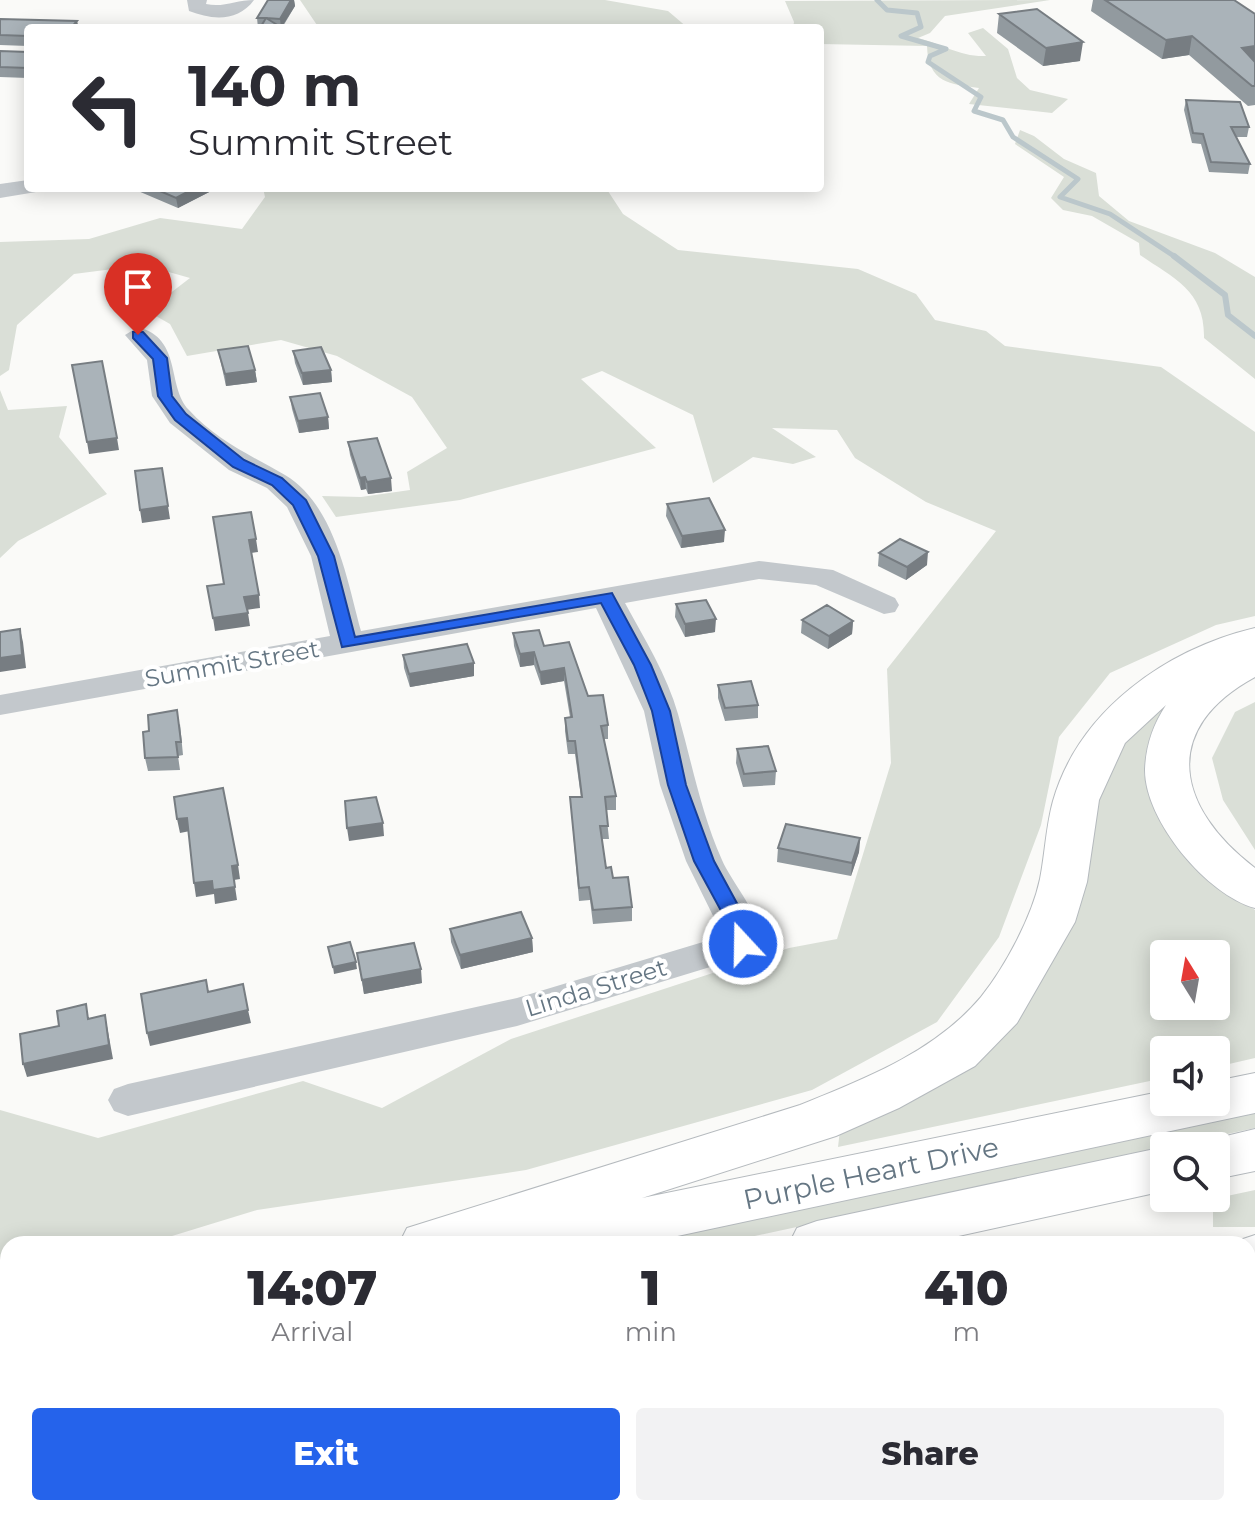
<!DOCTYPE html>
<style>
body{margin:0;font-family:Montserrat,sans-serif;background:#f2f2f3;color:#2b2b33;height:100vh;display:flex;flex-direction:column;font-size:30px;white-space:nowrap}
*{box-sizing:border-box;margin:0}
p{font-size:26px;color:#7c7c81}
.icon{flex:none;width:44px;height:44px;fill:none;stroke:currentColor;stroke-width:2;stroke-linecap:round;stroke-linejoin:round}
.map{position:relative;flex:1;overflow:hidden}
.details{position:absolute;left:0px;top:1236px;width:1256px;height:280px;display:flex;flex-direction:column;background:#fff;border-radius:24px 24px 0 0;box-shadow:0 4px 20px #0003}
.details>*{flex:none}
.hud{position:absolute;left:24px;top:24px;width:800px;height:168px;border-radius:8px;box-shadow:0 4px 20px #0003;background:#fff;color:#2b2b33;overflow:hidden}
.needle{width:52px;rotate:349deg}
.controls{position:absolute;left:1150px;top:940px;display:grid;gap:16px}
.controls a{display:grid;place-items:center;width:80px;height:80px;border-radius:8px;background:#fff;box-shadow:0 4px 20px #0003;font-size:40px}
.pin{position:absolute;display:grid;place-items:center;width:68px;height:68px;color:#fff;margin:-82px -34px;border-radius:50% 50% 50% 0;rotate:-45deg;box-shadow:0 0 8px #0007}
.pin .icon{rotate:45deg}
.me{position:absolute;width:88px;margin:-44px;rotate:339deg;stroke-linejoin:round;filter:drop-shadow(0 0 6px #0008)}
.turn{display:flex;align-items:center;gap:28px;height:168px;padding:0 32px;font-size:36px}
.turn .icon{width:104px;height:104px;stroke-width:2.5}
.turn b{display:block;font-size:56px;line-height:68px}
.eta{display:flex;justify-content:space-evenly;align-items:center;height:136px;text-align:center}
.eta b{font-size:48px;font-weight:800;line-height:56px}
.button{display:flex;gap:16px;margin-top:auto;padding:16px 32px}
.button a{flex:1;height:92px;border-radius:8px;background:#2563eb;color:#fff;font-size:32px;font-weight:800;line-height:92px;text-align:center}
.button a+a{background:#f2f2f3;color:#2b2b33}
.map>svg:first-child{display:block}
</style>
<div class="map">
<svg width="1255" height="1516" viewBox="0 0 1255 1516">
<rect width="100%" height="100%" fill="#fafaf8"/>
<path fill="#e8e9e9" d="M1255,1431V1516H641L683,1508H1248V1432Z"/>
<path fill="#dadfd7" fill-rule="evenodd" d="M300,0H605L668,11L688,28H319Z
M1050,0L945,16L930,33L918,38C942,44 960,57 986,56L968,33L983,28L1008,49L1017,78L1030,90L1068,99L1052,113L969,104L979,88C950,84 928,83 927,46L820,44V28H793L794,22L785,1Z
M1020,130L1034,136L1064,159L1096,173L1099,196L1129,221L1215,253L1255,277V379L1204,338C1205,291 1175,279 1140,255L1139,243L1092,216L1063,210L1051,198L1064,177L1015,144Z
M263,188H606L623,214L678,250L858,269L916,294L935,320L986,331L1005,346L1161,367L1255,432V616L1216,625L1110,673L1059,737L1041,825L999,937L937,1022L812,1090L526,1170L257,1210L146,1244H8V1285L0,1287V1110L98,1138L303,1081L382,1108L511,1039L789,948L837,939L891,763L887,669L996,531L926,502L855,458L837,430L772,428L816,457L793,464L753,457L713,483L693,415L602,371L581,379L656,448L460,500L336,517L322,496L361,497L410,490L407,472L447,448L412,397L337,356L281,340L187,356L170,324L147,311L190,278L144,265L74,274L17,325L9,370L0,376V242L89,239L160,218L242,229L265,197Z
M0,390L8,410L67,406L59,437L107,494L18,541L0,558Z
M1170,696C1154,722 1140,753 1146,784C1147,792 1154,800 1157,806C1181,850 1214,881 1255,910V1058L1216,1067V1050H1164V1078L838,1147L840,1130L947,1074L1093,803L1123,734ZM1164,954H1216V1006H1164Z
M1255,702V850L1223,800L1212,758L1235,712Z
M1255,1106V1128L718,1244H610Z
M1255,1190V1227H1213V1199Z
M1255,1295V1431L1248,1432V1296Z
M8,1499V1508H683L641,1516H0V1500Z"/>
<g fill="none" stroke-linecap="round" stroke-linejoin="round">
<path stroke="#bbc7cb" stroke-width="5" d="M877,0L887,10L917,13L921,27L901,36L946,49L930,56L928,62L981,97L974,111L1003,120L1013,137L1078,179L1060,197L1110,214L1177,258"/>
<path stroke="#bbc7cb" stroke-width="6" d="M1174,256L1225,295L1228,315L1255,336"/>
<g stroke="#b5babe" stroke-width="2">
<path id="major" d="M1255,628V677C1159,729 1176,808 1255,868V908C1207,895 1144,820 1145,769C1146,745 1153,725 1166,705L1125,743L1099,800L1087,882L1075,922L1017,1023L975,1066L899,1108L836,1136L642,1198L1164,1091V1102H1216V1081L1255,1073V1113L640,1244H399L407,1228L800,1105C864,1079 935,1052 981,997C1005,967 1032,917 1040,879C1045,854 1046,826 1053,801C1079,710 1167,649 1255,628Z
M1255,1129V1171L1216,1179V1146H1195L1197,1143Z
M1164,1147V1191L922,1244H789L797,1228L817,1221Z
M1255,1235V1283L1248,1284V1244H1228Z
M8,1326V1378L0,1380V1328Z
M8,1393V1483L0,1484V1395Z"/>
</g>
<path fill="#c3c8cc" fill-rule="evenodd" d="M187,0H207L206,4C223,8 236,0 254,0C238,22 212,20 189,11Z
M28,180V188H39L36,192L0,198V184Z
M138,327C183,339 166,386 189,410C216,440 252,456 285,475C335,505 347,580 361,631L759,561L833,570L895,598L899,605L895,612L884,614L816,585L759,579L625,603C644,638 667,675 678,714C692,763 701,813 722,860C733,886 772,926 756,953L517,1026L128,1116L114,1111L108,1100L114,1089L128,1084L517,998L723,936L686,861L660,785L644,711L596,608L0,715V695L330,636L311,556L287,507L267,488L229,470L170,423L152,396L147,360L125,335Z"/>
<use href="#major" fill="#fff" fill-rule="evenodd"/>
</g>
<path fill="#929a9f" d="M291,0H294L295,6L282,28H258L257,18Z
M1093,0H1234L1255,14V105L1248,106L1189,55L1162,59L1091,11Z
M999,14L1080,61L1043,66L997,33Z
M0,19L79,28L28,46L0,45Z
M0,51L28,52V78L0,77Z
M1186,100L1249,127L1247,137H1236L1250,164L1248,174L1209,172L1201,144L1192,143L1184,110Z
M131,188H217L178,208Z
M218,350L255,370L257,382L226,386Z
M293,351L331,370L332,382L303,385L295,363Z
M290,397L328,417L329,429L299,433L292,409Z
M348,442L392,491L368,494L366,489L361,490L350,455Z
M667,504L724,542L681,548L666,516Z
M879,553L927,565L906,580L878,566Z
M676,604L715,632L685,637L675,617Z
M802,620L853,621L852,634L828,649L801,633Z
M513,633L544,646L588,696L608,725V739H604L616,796V810H606L609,839H602L606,868L632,907V921L593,924L590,900L579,901L570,797H581L575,754H568L565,731V718L570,717L564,681L541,685L534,665L520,667L514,646Z
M403,655L474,663V676L410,687L404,668Z
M718,685L758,705V718L725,721L718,698Z
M180,724L183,755L178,756L180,770L148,771L145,758Z
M737,749L776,771L775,785L743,787L736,763Z
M860,838L859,852L851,876L777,862L778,848Z
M450,929L532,938L533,952L461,969L451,942Z
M357,953L422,983L364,994Z"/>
<path fill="#777d82" d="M291,0H294L295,6L281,28L280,19Z
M77,21L79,28H71Z
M1192,36L1189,55L1162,59L1166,40Z
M1083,42L1080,61L1043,66L1046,48Z
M1255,46V64L1242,48Z
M195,188H217L178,208L176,198Z
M255,370L257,382L226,386L225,374Z
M331,370L332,382L303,385L302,373Z
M328,417L329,429L299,433L298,421Z
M117,438L119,450L89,454L87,442Z
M365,477L366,489L361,490L360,478Z
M391,478L392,491L368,494L367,482Z
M164,480L170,519L142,523L140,510Z
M725,530L724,542L681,548L682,536Z
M256,539L258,552L251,553L249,540Z
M928,552L927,565L906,580L907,567Z
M259,595L260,608L246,610L244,597Z
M248,613L250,626L215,631L213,618Z
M716,619L715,632L685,637V624Z
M853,621L852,634L828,649L829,636Z
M20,629L23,642L26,668L0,672V658Z
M534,652V665L520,667V654Z
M474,663V676L410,687L409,674Z
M564,668V681L541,685L540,672Z
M187,818L190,831L180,833L177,819Z
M383,823L384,836L349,841L347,828Z
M860,838L859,852L851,876L852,863Z
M238,865L240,879L234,880L237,900L215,904L214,894L196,897L194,883L232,866Z
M532,938L533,952L461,969L460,955Z
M356,962L357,969L334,974L333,967Z
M421,969L422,983L364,994L362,980Z
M248,1010L251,1023L150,1046L147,1033Z
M105,1015L113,1059L27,1077L23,1064Z"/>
<path fill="#aab3b9" stroke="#777d82" stroke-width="2" d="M268,0H291L280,19L266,18L279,26L278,28H260L266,18H257Z
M1105,0H1234L1255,14V46L1242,48L1255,62V86H1252L1192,36L1166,40Z
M1037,9L1083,42L1046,48L999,14Z
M0,19L77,21L71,28H28V36L0,35Z
M0,51L28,52V68L0,67Z
M1186,100L1240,102L1249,127H1231L1250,164L1211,162L1203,134L1193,133Z
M153,188H195L176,198Z
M248,346L255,370L225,374L218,350Z
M321,347L331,370L302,373L293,351Z
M102,361L117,438L87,442L72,365Z
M320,393L328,417L298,421L290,397Z
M377,438L391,478L367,482L365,477L360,478L348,442Z
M162,468L168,506L140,510L135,471Z
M709,498L725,530L682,536L667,504Z
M251,512L256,539L249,540L259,595L244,597L248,613L213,618L207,586L224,584L213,517Z
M900,539L928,552L907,567L879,553Z
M706,600L716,619L685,624L676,604Z
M827,605L853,621L829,636L802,620Z
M20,629L22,655L0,658V632Z
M539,630L544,646L569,642L588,696L603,695L608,725L601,726L616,796L605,797L608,826H600L606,868L611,867L613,878L628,877L632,907L593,910L589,887L579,888L570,797H582L575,741H568L565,718L572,717L564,668L540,672L534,652L520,654L513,633Z
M467,644L474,663L409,674L403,655Z
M751,681L758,705L725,708L718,685Z
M177,710L181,742H176L178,757L145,758L143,732L149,731L148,715Z
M768,746L776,771L744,774L737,749Z
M223,788L238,865L232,866L235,887L213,890L212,881L194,883L187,818L177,819L174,797Z
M376,797L383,823L347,828L345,801Z
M786,824L860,838L852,863L778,848Z
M521,912L532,938L460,955L450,929Z
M350,942L356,962L333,967L328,947Z
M414,943L421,969L362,980L357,953Z
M206,980L208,992L243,984L248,1010L147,1033L141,994Z
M86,1004L88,1019L105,1015L109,1045L23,1064L20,1034L59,1026L57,1011Z
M831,1508H1219L1222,1516H789Z"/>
<path fill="#2563eb" stroke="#184099" stroke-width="2" d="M133,332H143L167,358L172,396L186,414L244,460L282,478L306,500L334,556L355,637L612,593L651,665L670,711L686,785L714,861L751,929V949H736L731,929L694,861L668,785L652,711L634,665L601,603L342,647L318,556L293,505L272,485L233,467L175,420L158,396L153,359L133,338Z"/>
<g text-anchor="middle" stroke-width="8" stroke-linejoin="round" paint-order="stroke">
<g font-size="24" fill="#657683" stroke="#fff">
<text transform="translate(232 664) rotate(-10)" y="8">Summit Street</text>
<text transform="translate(596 988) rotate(-17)" y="8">Linda Street</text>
</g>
<g font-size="28" fill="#657683" stroke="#fff">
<text transform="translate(871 1173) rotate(-12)" y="10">Purple Heart Drive</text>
</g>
</g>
</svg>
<div class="controls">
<a><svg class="needle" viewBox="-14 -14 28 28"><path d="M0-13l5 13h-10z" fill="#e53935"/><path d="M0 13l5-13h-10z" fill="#7c7c81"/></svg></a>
<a><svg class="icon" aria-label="sound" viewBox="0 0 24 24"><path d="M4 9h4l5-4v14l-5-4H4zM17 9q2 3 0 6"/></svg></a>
<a><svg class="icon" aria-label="search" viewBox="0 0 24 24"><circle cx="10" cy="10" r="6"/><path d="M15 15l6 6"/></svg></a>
</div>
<div class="pin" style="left:138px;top:335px;background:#d93025"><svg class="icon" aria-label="arrive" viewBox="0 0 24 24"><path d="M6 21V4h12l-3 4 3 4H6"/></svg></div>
<svg class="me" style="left:743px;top:944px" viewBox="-20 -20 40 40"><circle r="17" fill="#2563eb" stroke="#fff" stroke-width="3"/><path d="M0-11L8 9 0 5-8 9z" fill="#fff"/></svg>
<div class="hud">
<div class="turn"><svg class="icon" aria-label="left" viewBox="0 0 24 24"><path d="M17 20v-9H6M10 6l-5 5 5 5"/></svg><div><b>140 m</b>Summit Street</div></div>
</div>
<section class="details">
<div class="eta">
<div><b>14:07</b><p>Arrival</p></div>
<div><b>1</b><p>min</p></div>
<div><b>410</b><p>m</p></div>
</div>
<div class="button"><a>Exit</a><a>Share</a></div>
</section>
</div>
